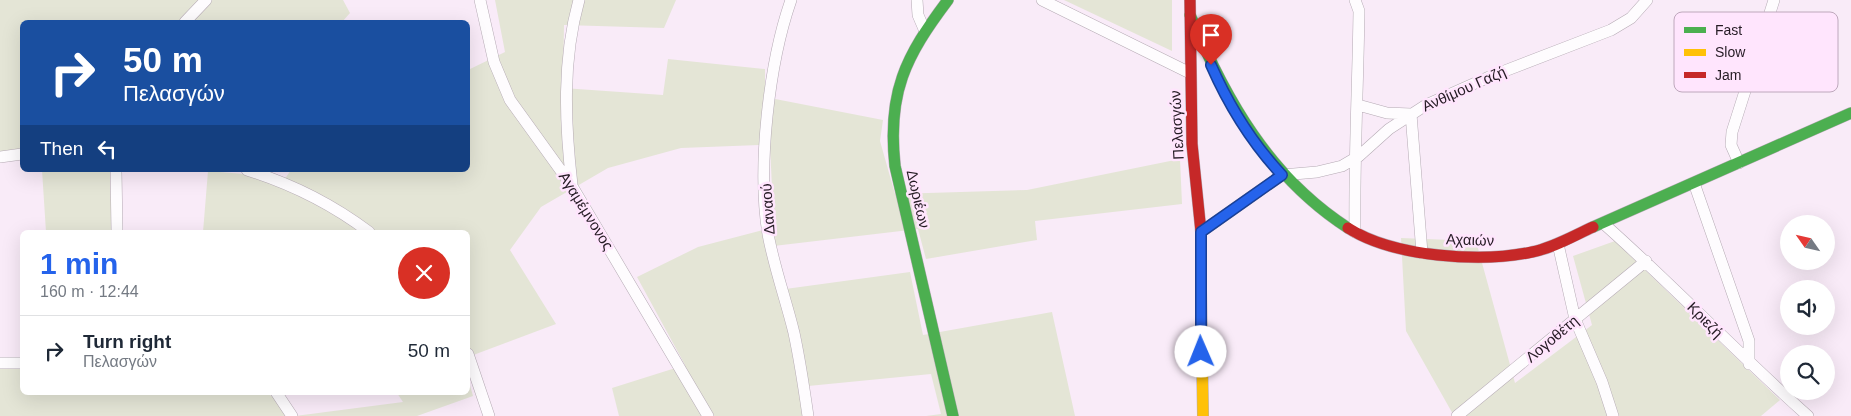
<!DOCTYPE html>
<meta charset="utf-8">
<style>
body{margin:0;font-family:Helvetica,sans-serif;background:#f2f2f3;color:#1f2937;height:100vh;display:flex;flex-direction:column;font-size:19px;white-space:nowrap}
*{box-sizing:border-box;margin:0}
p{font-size:16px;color:#747a83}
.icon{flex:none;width:28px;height:28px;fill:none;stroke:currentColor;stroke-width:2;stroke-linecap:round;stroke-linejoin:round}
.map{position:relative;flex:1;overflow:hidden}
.details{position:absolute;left:20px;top:230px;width:450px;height:165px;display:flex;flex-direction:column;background:#fff;border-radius:8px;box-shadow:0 5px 20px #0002}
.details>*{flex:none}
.guide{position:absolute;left:20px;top:20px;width:450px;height:152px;border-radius:8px;box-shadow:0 5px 20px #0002;background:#1a4fa0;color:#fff;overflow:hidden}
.needle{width:32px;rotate:304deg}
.tools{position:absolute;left:1780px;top:215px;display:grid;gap:10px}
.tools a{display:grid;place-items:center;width:55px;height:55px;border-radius:50%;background:#fff;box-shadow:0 5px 20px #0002;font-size:25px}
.pin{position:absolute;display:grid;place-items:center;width:42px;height:42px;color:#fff;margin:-51px -21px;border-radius:50% 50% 50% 0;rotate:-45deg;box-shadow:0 0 5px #0007}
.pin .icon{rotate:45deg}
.me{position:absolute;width:55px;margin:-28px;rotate:359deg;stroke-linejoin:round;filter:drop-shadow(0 0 4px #0008)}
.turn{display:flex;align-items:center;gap:18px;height:105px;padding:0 20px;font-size:22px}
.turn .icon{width:65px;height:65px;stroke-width:2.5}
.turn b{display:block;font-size:35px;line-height:42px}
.then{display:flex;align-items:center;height:48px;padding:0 20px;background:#0003;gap:10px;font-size:19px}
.round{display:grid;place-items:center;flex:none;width:52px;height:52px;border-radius:26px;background:#f2f2f3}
.summary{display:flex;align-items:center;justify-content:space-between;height:85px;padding:0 20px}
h1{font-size:30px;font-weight:800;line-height:38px;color:#2563eb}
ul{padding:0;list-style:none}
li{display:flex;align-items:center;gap:15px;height:70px;padding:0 20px;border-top:1px solid #e0e1e3}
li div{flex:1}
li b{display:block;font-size:19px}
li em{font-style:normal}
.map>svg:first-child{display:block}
</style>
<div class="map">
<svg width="1851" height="416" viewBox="0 0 1851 416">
<rect width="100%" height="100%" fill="#f9ebf8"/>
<path fill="#e4e5d6" d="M0,0H343L350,13L342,22H22V150L0,153Z
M495,0H676L664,28L564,25L563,88L663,95L668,59L765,69V97L883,120L880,141L895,194L1027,190L1180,159L1182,204L1035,221L1037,240L926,259L918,229L765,247L778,290L910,272L923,335L1052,312L1075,416H926L941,414L931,374L798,387L803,416H619L612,388L685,365L637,277L698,247L774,227L770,147L759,145L681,148L608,168L541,207L510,250L556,324L468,357V232H203L208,171L244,174L282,183L291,170H468V70L505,52Z
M1064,0H1172V51Z
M42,170H110L112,232H46Z
M1401,238L1476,241L1515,383L1592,325L1573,256L1615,241L1780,400L1761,416H1454L1406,331Z
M0,369H22V392L267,393L276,399L287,416H0Z
M468,378L473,396L417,416H295L403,402L397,393L468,392Z"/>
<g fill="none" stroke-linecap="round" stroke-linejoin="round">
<g stroke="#b5aab4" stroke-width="12">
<path id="street" d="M480,0L494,62L510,100L572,186L708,416
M791,0C769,63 757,167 768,234C774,267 786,300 794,333C800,361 804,388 808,416
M917,0L918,15L924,29
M1042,0L1190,73
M185,22L206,0
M1358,105L1387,113L1411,114L1422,253
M0,157L22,154
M1739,163L1731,145L1732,132L1774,0
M116,170L117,232
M247,170C292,184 332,204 369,232
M1282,175L1317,172L1342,166L1359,156L1389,129L1426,105L1489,77L1611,30L1631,18L1647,0
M1694,183L1749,341V364
M572,185C565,124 562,60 579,0
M1604,224C1674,286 1738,354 1808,416
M1355,232C1354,158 1358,85 1359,11L1355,0
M1558,244L1575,319L1602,382L1613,416
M468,354L489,416
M0,363H22
M276,392L292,416
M1457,416L1646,261"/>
</g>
<g stroke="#b5aab4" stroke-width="12">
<path id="fast" d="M948,0C905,57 887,93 895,166L953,416
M1190,15C1226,100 1269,177 1348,228
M1593,227L1851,113"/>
</g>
<g stroke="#b5aab4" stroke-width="12">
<path id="slow" d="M1201,232L1282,175
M1201,290L1203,416"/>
</g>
<g stroke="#b5aab4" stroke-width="12">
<path id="jam" d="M1190,0L1192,144L1201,232V290
M1348,228C1393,257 1481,263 1532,252C1553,248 1573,236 1593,227"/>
</g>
<use href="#street" stroke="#fefcfe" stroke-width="11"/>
<use href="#fast" stroke="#4caf50" stroke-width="11"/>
<use href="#slow" stroke="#ffc107" stroke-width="11"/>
<use href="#jam" stroke="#c62828" stroke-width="11"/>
</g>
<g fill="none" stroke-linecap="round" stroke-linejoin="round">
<g stroke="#184099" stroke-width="12">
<path id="route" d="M1201,352V232L1282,175C1252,143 1229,106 1211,65"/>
</g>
<use href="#route" stroke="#2563eb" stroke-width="9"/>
</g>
<g text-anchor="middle" stroke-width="5" stroke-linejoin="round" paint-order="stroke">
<g font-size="15" fill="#251b24" stroke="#ffe5fd">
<text transform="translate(1464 89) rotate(-24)" y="5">Ανθίμου Γαζή</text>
<text transform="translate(1177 125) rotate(-93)" y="5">Πελασγών</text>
<text transform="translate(918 199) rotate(77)" y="5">Δωριέων</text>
<text transform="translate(768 209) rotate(-94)" y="5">Δαναού</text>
<text transform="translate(586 211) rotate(58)" y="5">Αγαμέμνονος</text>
<text transform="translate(1470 240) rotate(2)" y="5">Αχαιών</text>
<text transform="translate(1705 320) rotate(45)" y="5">Κριεζή</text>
<text transform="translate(1552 339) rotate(-40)" y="5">Λογοθέτη</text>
</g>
</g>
<rect x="1674" y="12" width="164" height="80" rx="8" fill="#ffe5fd" stroke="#bea8bc" stroke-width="1"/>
<rect x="1684" y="27" width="22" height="6" fill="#4caf50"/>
<rect x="1684" y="49" width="22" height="7" fill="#ffc107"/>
<rect x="1684" y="72" width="22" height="6" fill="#c62828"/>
<g font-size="14" fill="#251b24">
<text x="1715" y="35">Fast</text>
<text x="1715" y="57">Slow</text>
<text x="1715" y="80">Jam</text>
</g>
</svg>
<div class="tools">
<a><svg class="needle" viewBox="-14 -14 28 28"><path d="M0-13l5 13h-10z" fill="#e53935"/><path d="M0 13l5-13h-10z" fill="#747a83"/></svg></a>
<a><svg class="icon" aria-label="sound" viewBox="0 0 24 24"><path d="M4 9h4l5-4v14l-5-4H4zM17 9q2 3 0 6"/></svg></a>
<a><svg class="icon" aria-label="search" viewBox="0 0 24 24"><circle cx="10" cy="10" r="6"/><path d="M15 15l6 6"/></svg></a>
</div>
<div class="pin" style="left:1211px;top:65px;background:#d93025"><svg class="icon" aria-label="arrive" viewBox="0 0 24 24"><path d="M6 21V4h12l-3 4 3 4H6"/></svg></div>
<svg class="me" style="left:1201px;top:352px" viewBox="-20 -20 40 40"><circle r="19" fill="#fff"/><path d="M0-13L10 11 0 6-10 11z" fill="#2563eb"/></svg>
<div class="guide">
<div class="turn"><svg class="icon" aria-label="right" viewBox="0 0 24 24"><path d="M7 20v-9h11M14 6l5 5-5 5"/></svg><div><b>50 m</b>Πελασγών</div></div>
<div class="then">Then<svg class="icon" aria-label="left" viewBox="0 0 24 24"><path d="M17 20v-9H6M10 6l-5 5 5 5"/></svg></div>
</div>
<section class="details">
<div class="summary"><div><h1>1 min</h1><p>160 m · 12:44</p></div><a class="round" style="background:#d93025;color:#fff"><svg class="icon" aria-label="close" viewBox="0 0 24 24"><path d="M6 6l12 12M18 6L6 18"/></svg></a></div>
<ul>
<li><svg class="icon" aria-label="right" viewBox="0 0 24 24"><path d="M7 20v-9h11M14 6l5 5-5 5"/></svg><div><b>Turn right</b><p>Πελασγών</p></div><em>50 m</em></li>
</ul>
</section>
</div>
